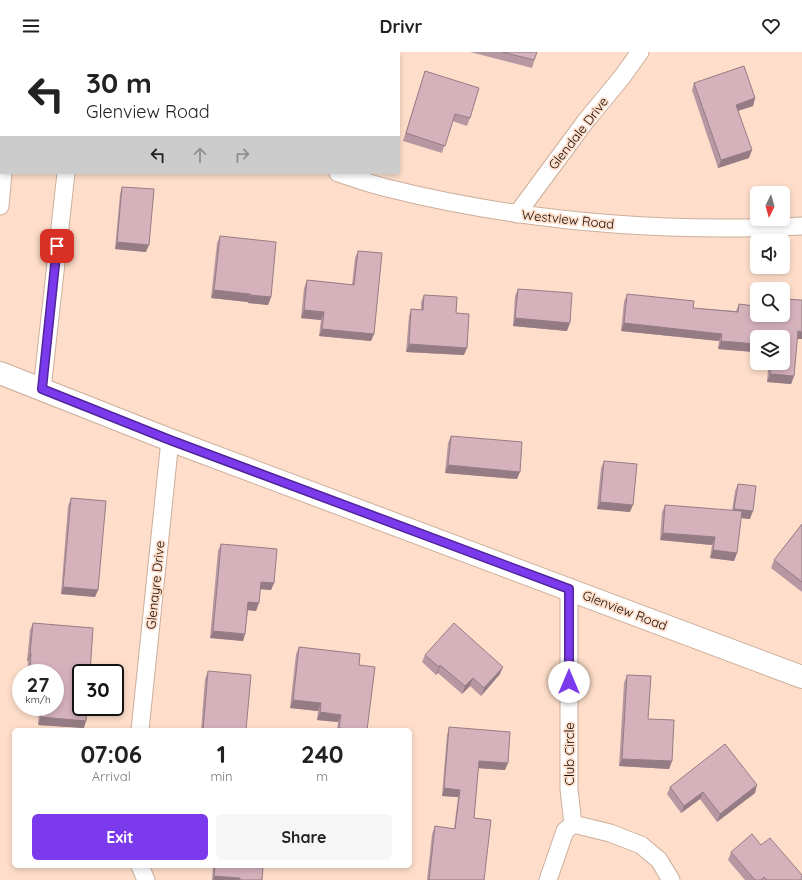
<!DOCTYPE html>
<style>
body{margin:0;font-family:Quicksand,sans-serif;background:#f6f6f6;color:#222;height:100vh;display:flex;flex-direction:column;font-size:15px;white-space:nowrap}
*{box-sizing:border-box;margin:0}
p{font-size:13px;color:#767676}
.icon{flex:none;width:22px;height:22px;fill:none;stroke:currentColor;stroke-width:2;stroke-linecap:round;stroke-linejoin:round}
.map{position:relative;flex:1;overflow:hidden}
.sheet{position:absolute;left:12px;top:676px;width:400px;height:140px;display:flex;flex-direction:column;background:#fff;border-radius:6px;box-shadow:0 2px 6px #0003}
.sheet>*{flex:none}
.banner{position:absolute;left:0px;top:0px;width:400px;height:122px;box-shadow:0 2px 6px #0003;background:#fff;color:#222;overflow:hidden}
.needle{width:26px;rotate:185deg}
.tools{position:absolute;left:750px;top:134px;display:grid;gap:8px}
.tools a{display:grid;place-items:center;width:40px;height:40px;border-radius:6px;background:#fff;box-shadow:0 2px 6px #0003;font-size:20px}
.speed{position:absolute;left:12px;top:612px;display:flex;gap:8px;font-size:20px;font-weight:700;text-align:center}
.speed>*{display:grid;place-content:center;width:52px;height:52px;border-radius:50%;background:#fff;box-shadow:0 2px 6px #0003;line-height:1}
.speed small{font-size:10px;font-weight:400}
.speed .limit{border:2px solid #111;border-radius:6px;background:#fff;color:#111}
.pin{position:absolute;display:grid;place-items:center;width:34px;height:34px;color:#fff;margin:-17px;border-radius:8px;box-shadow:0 2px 6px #0006}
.me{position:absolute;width:44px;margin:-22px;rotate:0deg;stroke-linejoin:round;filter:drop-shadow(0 0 3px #0008)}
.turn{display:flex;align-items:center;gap:14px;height:84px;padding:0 20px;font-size:18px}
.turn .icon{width:52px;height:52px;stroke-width:2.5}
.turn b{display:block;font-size:28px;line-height:34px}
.lanes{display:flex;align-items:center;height:38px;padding:0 20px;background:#0003;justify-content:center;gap:20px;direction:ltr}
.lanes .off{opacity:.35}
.eta{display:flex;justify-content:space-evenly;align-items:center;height:68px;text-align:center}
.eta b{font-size:24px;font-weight:700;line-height:28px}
.action{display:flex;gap:8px;margin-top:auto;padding:8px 20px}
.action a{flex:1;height:46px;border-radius:6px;background:#7c3aed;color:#fff;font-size:16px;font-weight:700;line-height:46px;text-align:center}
.action a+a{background:#f6f6f6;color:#222}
header{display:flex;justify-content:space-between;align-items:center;height:52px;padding:0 20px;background:#fff;font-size:18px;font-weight:700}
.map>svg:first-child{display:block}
</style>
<header><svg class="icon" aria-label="menu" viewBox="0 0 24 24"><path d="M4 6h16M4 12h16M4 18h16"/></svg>Drivr<svg class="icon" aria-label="heart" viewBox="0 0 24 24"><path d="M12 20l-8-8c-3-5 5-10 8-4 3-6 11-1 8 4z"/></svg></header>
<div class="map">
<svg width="802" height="828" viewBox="0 0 802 828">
<rect width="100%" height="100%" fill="#fedeca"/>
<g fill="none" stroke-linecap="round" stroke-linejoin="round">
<g stroke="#ccae9b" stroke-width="19">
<path id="minor" d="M58,0L59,1
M38,1V0
M338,121C354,126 370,132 387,136C523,170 663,181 802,174
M0,154L3,121
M517,162L585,70L622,25L640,0
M42,337L66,121
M569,537V737L573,772
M140,678L170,388
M140,814L146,828
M548,828L565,779L573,772L610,781L641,793L659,808L671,828"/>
</g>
<g stroke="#ccae9b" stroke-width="24">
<path id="secondary" d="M0,321L170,388L802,625"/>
</g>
<use href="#minor" stroke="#fff" stroke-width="17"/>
<use href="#secondary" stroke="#fff" stroke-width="22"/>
</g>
<path fill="#b798a2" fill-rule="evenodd" d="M470,0H537L532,16Z
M425,19L470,66L467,74L452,69L442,101L403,89Z
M694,31L755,46L753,54L738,59L749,106L718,116L692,38Z
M122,135L146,200L115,197L120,142Z
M220,184L271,245L268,253L248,251V250L211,246L217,191Z
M358,199L374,282L371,289L319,284L321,268L301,266L304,236L307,228L352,233L355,206Z
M518,237L567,279L513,274L515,244Z
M627,242L693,256L736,259L739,252L753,254L756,244L802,287H797L794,324L791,332L767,330L768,317L752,316L754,300L718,297L719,289L621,279L624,250ZM783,285V311H757Z
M424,243L456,261L464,303L406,300L409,264L411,257L421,258V250Z
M451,384L517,427L445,421L448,391Z
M604,409L630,460L597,457L601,416Z
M738,432L750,467L741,466L737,501L734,509L710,506L712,493L660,488L662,460L665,453L732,459L735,439Z
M71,446L98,538L95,545L61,542L68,454Z
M802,472V540L771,516L774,508Z
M221,492L274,531L271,538L260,537L256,559L248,558L245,582L243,589L210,586L218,499Z
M33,571L84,676L38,673L39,655H55V621H27L28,609H27L30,578Z
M299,595L359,613L367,678H337L338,670L317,668L318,659L290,656L296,602Z
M425,603L500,622L481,644L470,634L462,642L438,621L436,623L422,610Z
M208,619L246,678H201L205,627Z
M627,623L648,667L672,709L669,717L619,714L624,631Z
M449,675L505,718L478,716L474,766L484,828H427L432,782L435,774L454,777L458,745L442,744L447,683Z
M670,735L755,741L717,770L700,747L681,761L667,742Z
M761,793L802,828H745L728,808L731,800Z
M213,814H263L262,828H212Z"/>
<path fill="#957c84" d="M755,46L753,54L734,60L736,53Z
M752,98L749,106L718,116L721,108Z
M117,190L149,193L146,200L115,197Z
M214,238L250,242L248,250L211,246Z
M250,243L271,245L268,253L248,251Z
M304,258L324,260L321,268L301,266Z
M515,266L570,271L567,279L513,274Z
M624,271L722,282L719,289L621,279Z
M322,277L374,282L371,289L319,284Z
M798,279L802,280V287H795Z
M721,289L756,292L754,300L718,297Z
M409,292L467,296L464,303L406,300Z
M755,308L757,309V311H770L768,317L752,316Z
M770,322L794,324L791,332L767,330Z
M448,413L520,420L517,427L445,421Z
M600,450L633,453L630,460L597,457Z
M734,457L753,459L750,467L732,465Z
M663,481L715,485L712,493L660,488Z
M713,498L737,501L734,509L710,506Z
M261,530L274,531L271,538L258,537Z
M63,535L98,538L95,545L61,542Z
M248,550L259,551L256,559L246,558Z
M213,579L245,582L243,589L210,586Z
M30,601H31L28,609H27Z
M440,613L438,621L436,623L439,615Z
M503,615L500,622L481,644L484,636Z
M473,626L470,634L462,642L465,634Z
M293,648L321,651L318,659L290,656Z
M320,660L341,663L338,670L317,668Z
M41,665L86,669L84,676L38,673Z
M339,676L360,678H338Z
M622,707L672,709L669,717L619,714Z
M479,709L508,711L505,718L476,716Z
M757,733L755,741L717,770L720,762Z
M444,736L460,738L458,745L442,744Z
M703,740L700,747L681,761L684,754Z
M214,824L240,826L239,828H213Z"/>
<path fill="#d5b1bc" stroke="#957c84" d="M199,0H227L226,1H200Z
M502,0H537L534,8Z
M744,14L755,46L736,53L752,98L721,108L694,31Z
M425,19L479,36L470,66L455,62L445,94L406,81Z
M122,135L154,137L149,193L117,190Z
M220,184L276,190L271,245L250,243V242L214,238Z
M358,199L382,201L374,282L322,277L324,260L304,258L307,228L354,233Z
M518,237L572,241L570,271L515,266Z
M627,242L694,249L693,256L738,260L739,252L755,254L756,244H757V263H783V247L802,248V280L798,279L794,324L770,322L771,311H783V285H757V309L755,308L756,292L721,289L722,282L624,271Z
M424,243L457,245L456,261L469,262L467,296L409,292L411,257L423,258Z
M451,384L522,390L520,420L448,413Z
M604,409L637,412L633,453L600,450Z
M738,432L756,434L753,459L734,457Z
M71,446L106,449L98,538L63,535Z
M665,453L742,459L737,501L713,498L715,485L663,481Z
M802,472V530L774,508Z
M221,492L277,497L274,531L261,530L259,551L248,550L245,582L213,579Z
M33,571L93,576L90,621H81V655H87L86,669L41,665L42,655H55V621H30L31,601H30Z
M454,571L503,615L484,636L473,626L465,634L440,613L439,615L425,603Z
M299,595L360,602L359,613L375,615L367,678H360L339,676L341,663L320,660L321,651L293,648Z
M208,619L251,623L246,678H203Z
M627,623L651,624L648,667L674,668L672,709L622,707Z
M449,675L510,680L508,711L479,709L474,766L491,768L484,828H429L435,774L455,777L460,738L444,736Z
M725,692L757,733L720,762L703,740L684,754L670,735Z
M752,782L761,793L770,786L802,823V828H767L764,825L761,828H755L731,800Z
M215,814H263L262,828H240V826L214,824Z"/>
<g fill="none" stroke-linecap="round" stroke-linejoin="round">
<g stroke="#51269a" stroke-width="10">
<path id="route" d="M57,194L42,337L170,388L569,537V630"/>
</g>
<use href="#route" stroke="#7c3aed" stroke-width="7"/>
</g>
<g text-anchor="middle" stroke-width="3.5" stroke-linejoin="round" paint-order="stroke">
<g font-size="13" fill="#150b05" stroke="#fedeca">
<text transform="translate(578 81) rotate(-52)" y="5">Glendale Drive</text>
<text transform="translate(568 167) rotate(6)" y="5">Westview Road</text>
<text transform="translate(155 533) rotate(-84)" y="5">Glenayre Drive</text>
<text transform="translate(625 558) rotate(21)" y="5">Glenview Road</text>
<text transform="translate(569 702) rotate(-90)" y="5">Club Circle</text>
</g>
</g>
</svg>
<div class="tools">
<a><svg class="needle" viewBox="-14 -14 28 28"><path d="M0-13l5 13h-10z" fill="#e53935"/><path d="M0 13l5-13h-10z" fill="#767676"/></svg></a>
<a><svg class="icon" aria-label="sound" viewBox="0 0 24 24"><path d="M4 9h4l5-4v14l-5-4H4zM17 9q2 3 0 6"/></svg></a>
<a><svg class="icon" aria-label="search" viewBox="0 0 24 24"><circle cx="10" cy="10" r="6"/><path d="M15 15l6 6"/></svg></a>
<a><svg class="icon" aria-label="layers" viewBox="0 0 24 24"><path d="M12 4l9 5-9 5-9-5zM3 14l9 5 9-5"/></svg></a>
</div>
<div class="speed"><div>27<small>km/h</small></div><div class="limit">30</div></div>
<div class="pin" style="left:57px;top:194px;background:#d93025"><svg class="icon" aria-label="arrive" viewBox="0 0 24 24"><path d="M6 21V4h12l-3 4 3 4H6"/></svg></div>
<svg class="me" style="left:569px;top:630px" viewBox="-20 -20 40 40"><circle r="19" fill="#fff"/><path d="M0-13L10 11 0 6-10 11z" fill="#7c3aed"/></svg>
<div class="banner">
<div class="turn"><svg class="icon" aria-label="left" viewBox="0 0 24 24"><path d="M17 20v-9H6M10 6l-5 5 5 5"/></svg><div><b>30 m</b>Glenview Road</div></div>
<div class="lanes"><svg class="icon" aria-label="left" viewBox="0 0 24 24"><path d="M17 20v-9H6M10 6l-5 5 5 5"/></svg><svg class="icon off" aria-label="ahead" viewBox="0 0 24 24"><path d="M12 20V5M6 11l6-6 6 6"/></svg><svg class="icon off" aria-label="right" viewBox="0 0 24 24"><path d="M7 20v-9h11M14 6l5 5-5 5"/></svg></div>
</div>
<section class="sheet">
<div class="eta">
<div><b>07:06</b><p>Arrival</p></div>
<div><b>1</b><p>min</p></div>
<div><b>240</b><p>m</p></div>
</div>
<div class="action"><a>Exit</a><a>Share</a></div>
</section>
</div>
